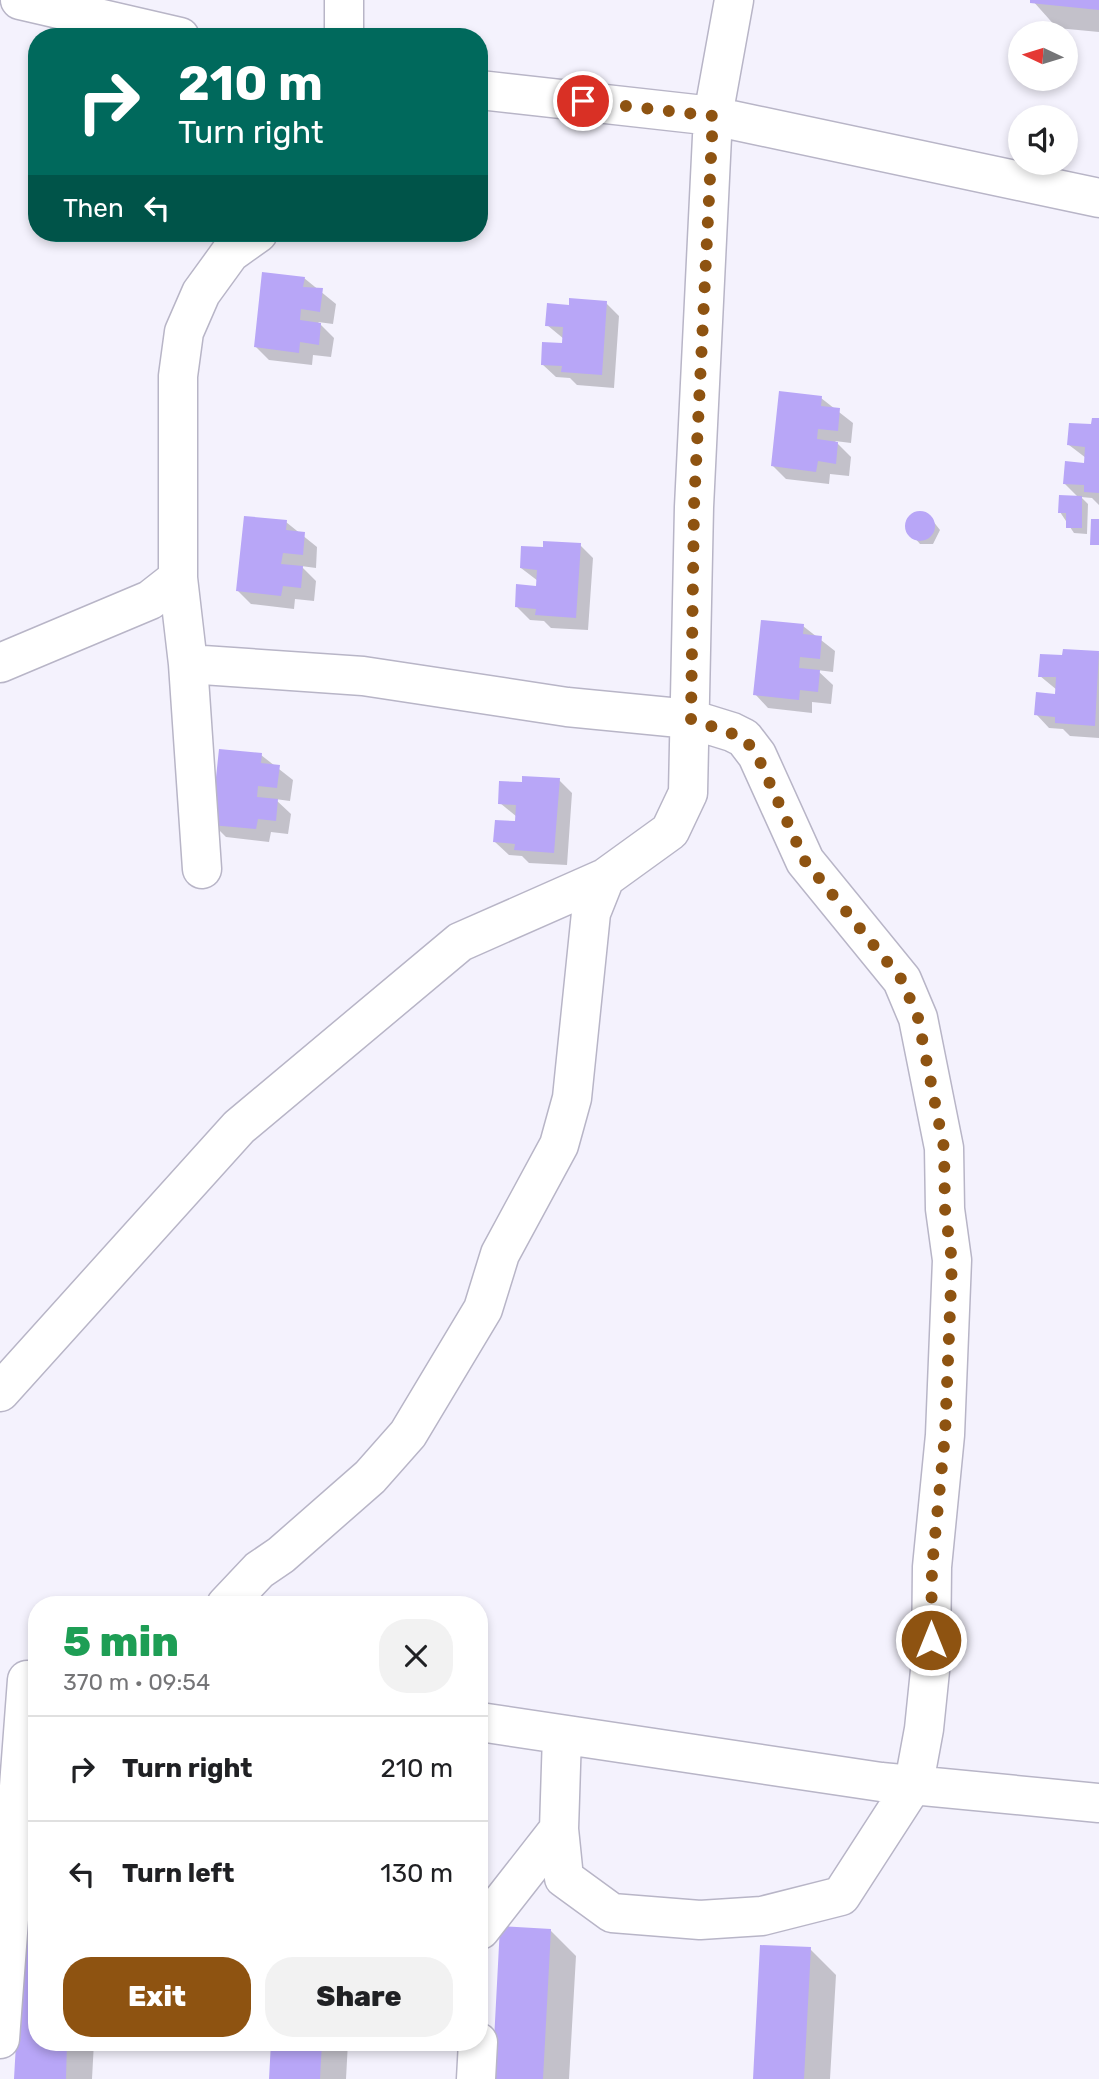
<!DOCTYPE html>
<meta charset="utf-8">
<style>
body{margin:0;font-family:Rubik,sans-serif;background:#f2f2f2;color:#202124;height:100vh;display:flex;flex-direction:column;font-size:26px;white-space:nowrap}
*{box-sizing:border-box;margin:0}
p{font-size:23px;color:#757577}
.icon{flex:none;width:38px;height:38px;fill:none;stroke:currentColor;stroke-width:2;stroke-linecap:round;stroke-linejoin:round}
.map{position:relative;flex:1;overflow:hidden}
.sheet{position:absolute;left:28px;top:1596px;width:460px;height:455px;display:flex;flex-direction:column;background:#fff;border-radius:28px;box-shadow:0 4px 10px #0003}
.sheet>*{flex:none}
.guide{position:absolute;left:28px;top:28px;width:460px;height:214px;border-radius:28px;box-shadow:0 4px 10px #0003;background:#00695c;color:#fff;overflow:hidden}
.needle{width:46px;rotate:274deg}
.fabs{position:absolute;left:1008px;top:21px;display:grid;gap:14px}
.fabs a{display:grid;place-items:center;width:70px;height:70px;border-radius:50%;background:#fff;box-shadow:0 4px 10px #0003;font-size:35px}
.pin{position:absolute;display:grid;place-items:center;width:60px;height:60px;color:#fff;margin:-30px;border:4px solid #fff;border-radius:50%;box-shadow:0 2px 7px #0007}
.me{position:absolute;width:77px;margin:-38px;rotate:0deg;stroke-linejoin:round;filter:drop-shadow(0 0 5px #0008)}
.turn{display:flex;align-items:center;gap:24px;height:147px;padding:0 35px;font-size:32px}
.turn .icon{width:91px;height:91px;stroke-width:2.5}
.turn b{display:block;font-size:49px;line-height:60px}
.then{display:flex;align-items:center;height:66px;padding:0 35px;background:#0003;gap:14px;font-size:26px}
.round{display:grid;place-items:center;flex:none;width:74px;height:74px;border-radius:28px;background:#f2f2f2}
.summary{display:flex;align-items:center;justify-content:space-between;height:119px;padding:0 35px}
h1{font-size:42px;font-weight:800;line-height:52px;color:#1e9e55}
.cta{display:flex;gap:14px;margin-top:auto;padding:14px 35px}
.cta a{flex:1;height:80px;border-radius:28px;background:#8e5311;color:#fff;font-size:28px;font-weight:800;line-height:80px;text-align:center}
.cta a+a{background:#f2f2f2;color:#202124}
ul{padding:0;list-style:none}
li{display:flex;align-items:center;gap:21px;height:105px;padding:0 35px;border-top:2px solid #e0e0e0}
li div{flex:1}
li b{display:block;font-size:26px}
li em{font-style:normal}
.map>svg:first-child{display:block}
</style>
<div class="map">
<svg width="1099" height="2079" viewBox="0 0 1099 2079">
<rect width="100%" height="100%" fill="#f4f2fd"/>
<path fill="#0003" d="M1032,0H1099V32L1057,28Z
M304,278L336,304L333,324L318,322L334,338L331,357L313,355L312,365L269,360L256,347Z
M606,303L619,316L614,388L577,385L570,378L556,377L542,364L564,345V339L547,325L570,306Z
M821,398L853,423L851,443L835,441L851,457L849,476L830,474L829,484L786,479L773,466Z
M1099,420V505L1092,498L1081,497L1088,504L1087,534L1074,533L1060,512L1078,497L1065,484L1085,465L1086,458L1069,445Z
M917,514L929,516L940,530L933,544H920L908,530V522Z
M286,522L317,547L316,568L301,566L316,581L314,601L295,599L294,609L251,604L238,591Z
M580,545L593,558L588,630L551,628L544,621L530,620L517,607L538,588V581L521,568Z
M803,626L835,651L833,672L817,670L833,685L831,704L812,702V713L768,708L755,694Z
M1064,651L1099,653V738L1070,736L1063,729L1049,728L1036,714L1057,695V690L1040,676L1064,657Z
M261,755L293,780L290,801L275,799L291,814L288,834L271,832L269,842L226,837L213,824Z
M559,780L572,793L567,865L529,863L522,856L509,855L495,842L516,823L517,817L500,803L523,784Z
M550,1930L576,1956L569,2079H494Z
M810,1949L836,1975L830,2079H755Z
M37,2042H94L92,2079H16Z
M273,2042H348L346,2079H271Z"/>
<path fill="#b8a6f7" d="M1030,0H1099V10L1030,3Z
M262,272L305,277L303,287L323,288L320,312L301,309L300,320L321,323L319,345L300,342L299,353L254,347Z
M569,298L607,301L602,375L561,372L562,366L541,365L542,342L562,343L563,327L545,326L547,303L569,305Z
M779,391L822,396L821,406L840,408L838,431L818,429L817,439L838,442L836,464L818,461L816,472L771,466Z
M1092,418H1099V493L1084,492V485L1063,484L1065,461L1084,463L1085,447L1067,445L1069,423L1091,424Z
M1059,495L1082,496V528H1066V513H1058Z
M905 526a15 15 0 1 1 30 0a15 15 0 1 1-30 0Z
M244,516L287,520L286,530L305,532L303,555L283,553L281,564L303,566L301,588L283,586L281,596L236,591Z
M1091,519H1099V545H1090Z
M543,541L581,543L576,618L535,615L536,609L515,607L516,584L536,586L537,570L520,568L521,546L543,547Z
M761,620L804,624L803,634L822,636L820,659L800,657L799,668L820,670L818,692L800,690L799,700L753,695Z
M1063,649L1099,651L1095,726L1055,723V717L1034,715L1036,692L1055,694L1056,677H1038L1040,654L1062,655Z
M219,749L262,753L261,763L280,765L277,788L258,786L257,797L278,799L276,821L258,819L256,829L211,825Z
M522,776L560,778L554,853L514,850L515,844L493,842L495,820L515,821L516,805L498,804L499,781L522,782Z
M25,1883L37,1884V2042H67L66,2079H14Z
M500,1926L551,1929L543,2079H492Z
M760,1945L811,1947L804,2079H753Z
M271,2042H322L320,2079H269Z"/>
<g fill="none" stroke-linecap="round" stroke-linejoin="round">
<g stroke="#b8b5c7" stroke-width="41">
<path id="street" d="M20,0L180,37
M344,37V0
M480,90L713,116L1099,198
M0,663L150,600L178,578
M188,664L363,676L567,707L690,719L732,732L744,738L757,755L805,861L902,980L918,1018L944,1148L945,1209L952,1260L945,1435L932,1567L931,1661L924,1729L914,1783L841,1896L762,1916L700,1920L612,1913L564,1878L559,1829
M202,869L188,664L178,578V376L184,332L201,293L230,253L258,233
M0,1392L239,1127L460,942L605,878
M226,1605L259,1570L281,1555L370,1477L408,1434L483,1309L500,1254L559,1145L572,1098L591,913L605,878L670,831L688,793L694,507L713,116L734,0
M480,1722L881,1782L1099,1803
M480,1930L559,1829L562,1735
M0,2039L27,1680
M476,2079L478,2042"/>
</g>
<use href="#street" stroke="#fff" stroke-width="38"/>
</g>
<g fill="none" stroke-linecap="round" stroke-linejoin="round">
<path stroke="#8e5311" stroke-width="12" stroke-dasharray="0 21.6" d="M583,101L713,116L694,506L691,719L744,738L757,755L805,861L902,980L918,1018L944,1148L945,1209L952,1261L945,1435L932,1567L931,1640"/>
</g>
</svg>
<div class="fabs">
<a><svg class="needle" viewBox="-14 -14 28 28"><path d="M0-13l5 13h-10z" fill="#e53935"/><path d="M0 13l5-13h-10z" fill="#757577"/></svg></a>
<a><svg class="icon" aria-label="sound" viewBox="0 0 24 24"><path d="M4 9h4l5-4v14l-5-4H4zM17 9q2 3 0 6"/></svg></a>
</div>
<div class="pin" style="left:583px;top:101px;background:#d93025"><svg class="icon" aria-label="arrive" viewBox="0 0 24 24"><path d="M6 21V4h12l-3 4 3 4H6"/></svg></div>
<svg class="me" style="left:931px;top:1640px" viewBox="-20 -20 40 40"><circle r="17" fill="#8e5311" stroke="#fff" stroke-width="3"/><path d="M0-11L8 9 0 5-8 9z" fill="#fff"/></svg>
<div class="guide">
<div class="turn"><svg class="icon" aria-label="right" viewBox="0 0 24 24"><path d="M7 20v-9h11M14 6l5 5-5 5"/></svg><div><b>210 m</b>Turn right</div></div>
<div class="then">Then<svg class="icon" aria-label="left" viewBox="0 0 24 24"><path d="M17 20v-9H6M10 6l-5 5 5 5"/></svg></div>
</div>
<section class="sheet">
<div class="summary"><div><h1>5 min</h1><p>370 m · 09:54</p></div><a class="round"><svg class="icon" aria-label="close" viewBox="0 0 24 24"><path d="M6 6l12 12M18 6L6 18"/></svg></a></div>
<ul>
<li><svg class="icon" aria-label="right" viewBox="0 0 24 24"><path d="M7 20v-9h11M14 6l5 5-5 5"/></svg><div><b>Turn right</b></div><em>210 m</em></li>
<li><svg class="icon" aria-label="left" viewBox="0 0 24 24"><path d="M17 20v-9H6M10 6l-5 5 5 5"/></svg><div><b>Turn left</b></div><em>130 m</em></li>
</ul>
<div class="cta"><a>Exit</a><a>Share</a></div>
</section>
</div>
